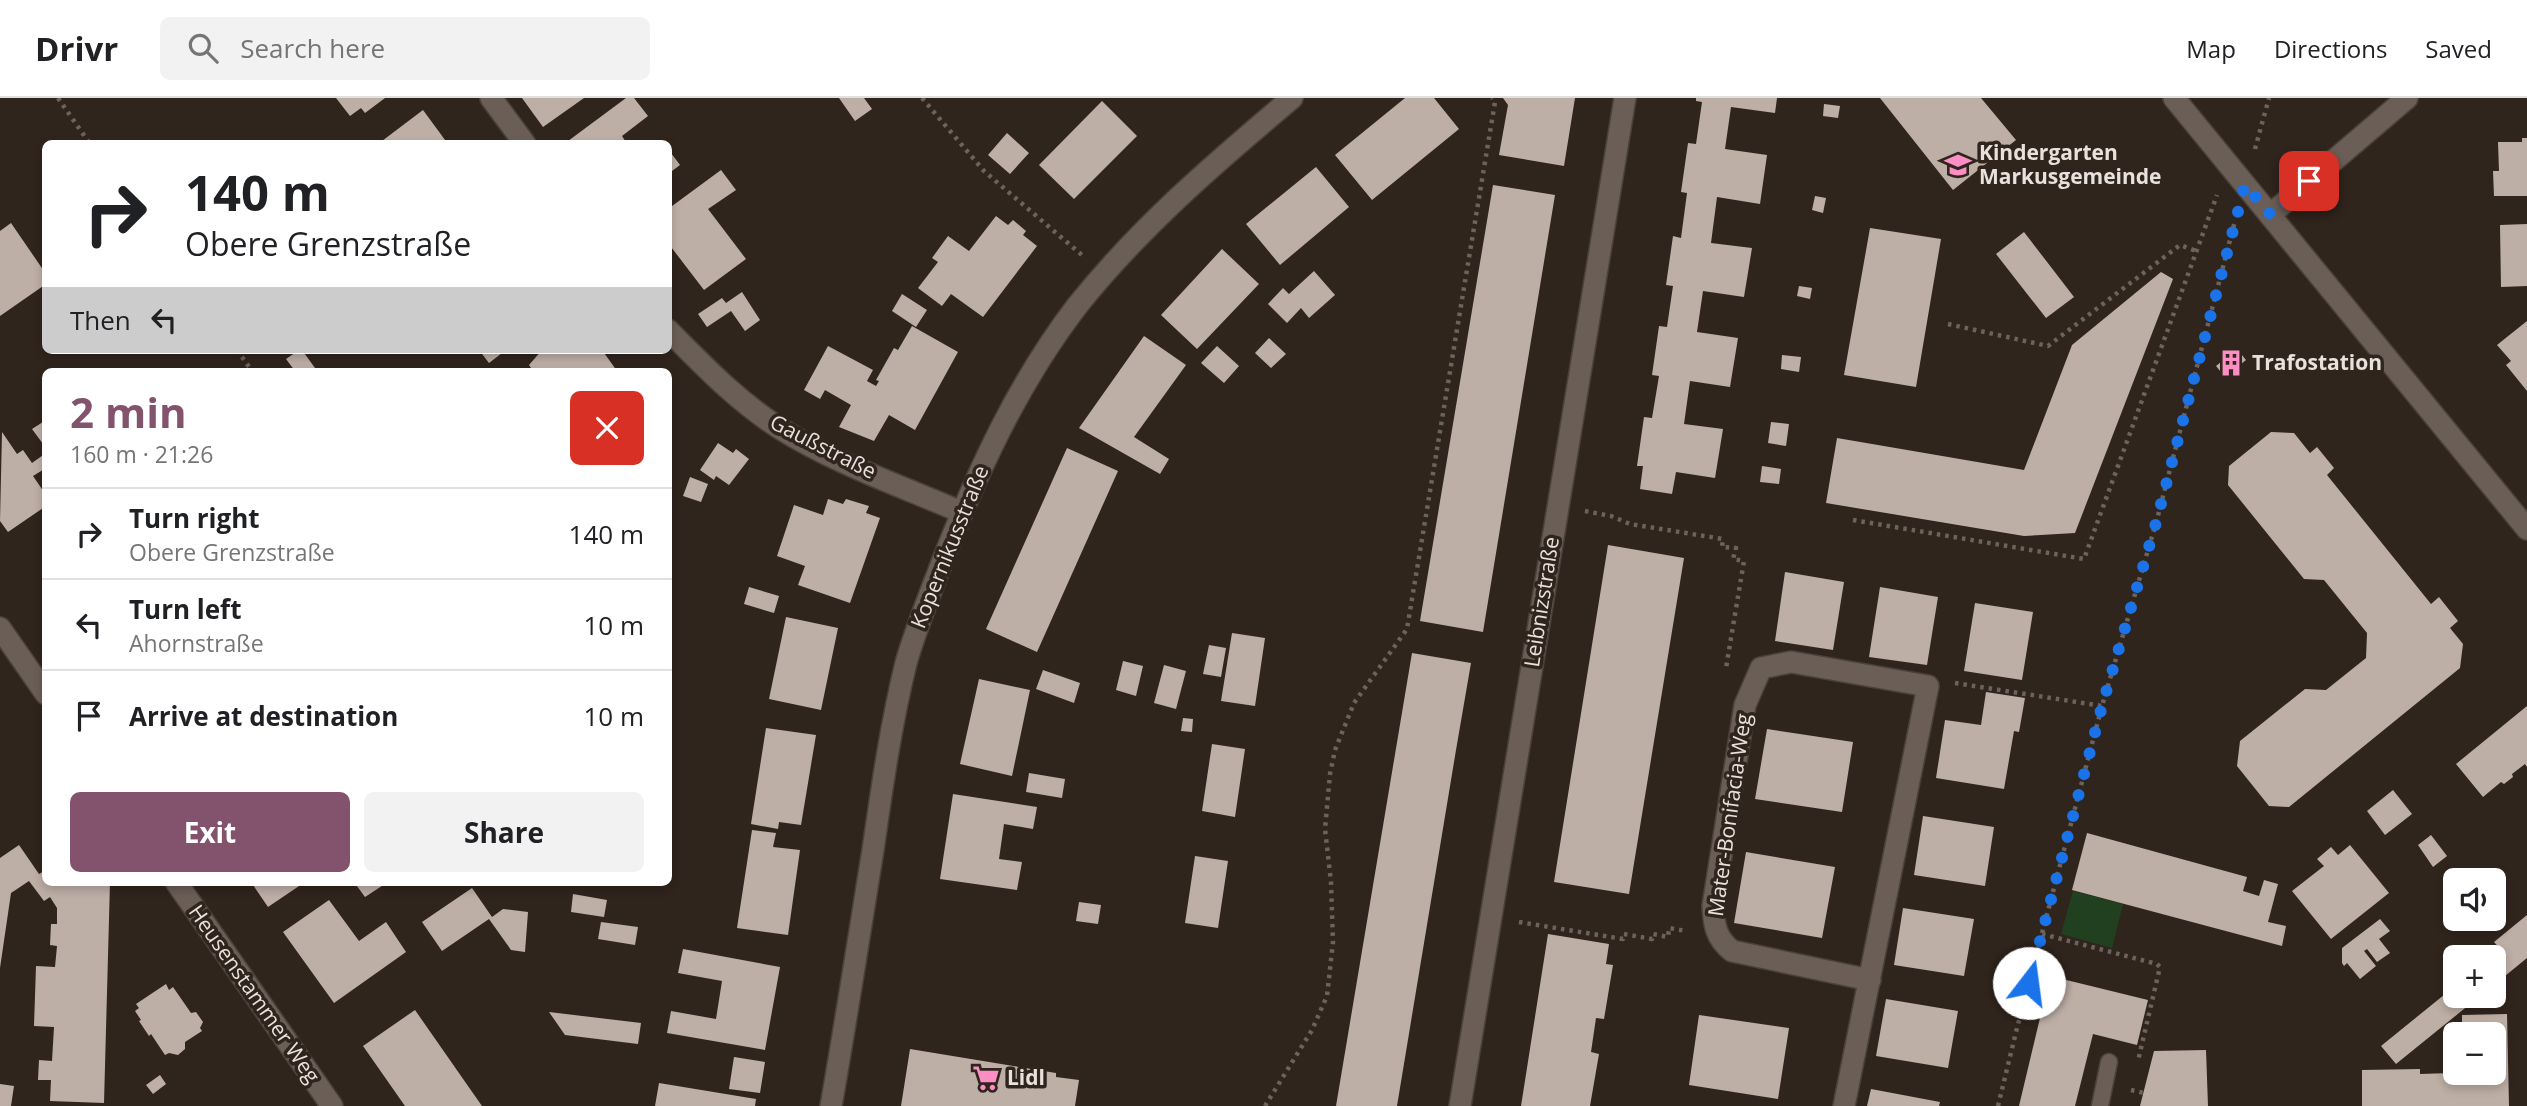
<!DOCTYPE html>
<meta charset="utf-8">
<style>
body{margin:0;font-family:"Open Sans",sans-serif;background:#f2f2f2;color:#202124;height:100vh;display:flex;flex-direction:column;font-size:26px;white-space:nowrap}
*{box-sizing:border-box;margin:0}
p{font-size:23px;color:#757577}
.icon{flex:none;width:38px;height:38px;fill:none;stroke:currentColor;stroke-width:2;stroke-linecap:round;stroke-linejoin:round}
.map{position:relative;flex:1;overflow:hidden}
.sheet{position:absolute;left:42px;top:270px;width:630px;height:518px;display:flex;flex-direction:column;background:#fff;border-radius:10px;box-shadow:0 4px 10px #0003}
.sheet>*{flex:none}
.hud{position:absolute;left:42px;top:42px;width:630px;height:214px;border-radius:10px;box-shadow:0 4px 10px #0003;background:#fff;color:#202124;overflow:hidden}
.tools{position:absolute;left:2443px;top:770px;display:grid;gap:14px}
.tools a{display:grid;place-items:center;width:63px;height:63px;border-radius:10px;background:#fff;box-shadow:0 4px 10px #0003;font-size:35px}
.pin{position:absolute;display:grid;place-items:center;width:60px;height:60px;color:#fff;margin:-30px;border-radius:14px;box-shadow:0 4px 10px #0006}
.me{position:absolute;width:77px;margin:-38px;rotate:15deg;stroke-linejoin:round;filter:drop-shadow(0 0 5px #0008)}
.turn{display:flex;align-items:center;gap:24px;height:147px;padding:0 28px;font-size:32px}
.turn .icon{width:91px;height:91px;stroke-width:2.5}
.turn b{display:block;font-size:49px;line-height:60px}
.then{display:flex;align-items:center;height:66px;padding:0 28px;background:#0003;gap:14px;font-size:26px}
.round{display:grid;place-items:center;flex:none;width:74px;height:74px;border-radius:10px;background:#f2f2f2}
.headline{display:flex;align-items:center;justify-content:space-between;height:119px;padding:0 28px}
h1{font-size:42px;font-weight:700;line-height:52px;color:#83526c}
.action{display:flex;gap:14px;margin-top:auto;padding:14px 28px}
.action a{flex:1;height:80px;border-radius:10px;background:#83526c;color:#fff;font-size:28px;font-weight:700;line-height:80px;text-align:center}
.action a+a{background:#f2f2f2;color:#202124}
ul{padding:0;list-style:none}
li{display:flex;align-items:center;gap:21px;height:91px;padding:0 28px;border-top:2px solid #e0e0e0}
li div{flex:1}
li b{display:block;font-size:26px}
li em{font-style:normal}
header{display:flex;align-items:center;gap:42px;box-sizing:border-box;height:98px;padding:0 35px;background:#fff;border-bottom:2px solid #e0e0e0}
header strong{font-size:33px}
nav{display:flex;gap:38px;margin-inline-start:auto;font-size:24px}
.search{width:490px;height:63px;background:#f2f2f2;display:flex;align-items:center;gap:18px;box-sizing:border-box;padding:0 24px;border-radius:10px;color:#757577;font-size:26px}
.map>svg:first-child{display:block}
</style>
<header>
<strong>Drivr</strong>
<div class="search"><svg class="icon" aria-label="search" viewBox="0 0 24 24"><circle cx="10" cy="10" r="6"/><path d="M15 15l6 6"/></svg>Search here</div>
<nav><a>Map</a><a>Directions</a><a>Saved</a></nav>
</header>
<div class="map">
<svg width="2527" height="1008" viewBox="0 0 2527 1008">
<rect width="100%" height="100%" fill="#30251d"/>
<path fill="#21401f" d="M2073,793L2123,806L2112,850L2061,836Z"/>
<path fill="#beafa6" fill-rule="evenodd" d="M336,0H385L365,15L361,10L350,18Z
M522,0H584L543,29Z
M626,0H634L648,18L622,38L627,46H564Z
M839,0H864L872,11L855,23Z
M1405,0H1434L1459,31L1372,102L1335,57Z
M1503,0H1575L1564,68L1499,57L1508,7Z
M1696,0H1777L1775,15L1731,9L1725,51L1767,57L1760,106L1717,99L1711,145L1752,150L1744,199L1703,193L1697,234L1738,240L1730,289L1690,283L1684,326L1723,331L1715,380L1676,374L1672,396L1640,391L1643,368H1637L1644,319L1652,320L1659,278L1652,277L1659,228L1667,229L1673,188L1666,187L1673,138L1681,140L1687,95L1681,94L1688,45L1696,46L1702,4L1696,3Z
M1880,0H1981L2016,42L1953,92Z
M1102,3L1137,38L1074,101L1039,67Z
M1824,6L1840,8L1838,20L1823,18Z
M423,12L448,46H384L382,43Z
M1007,35L1029,55L1010,76L988,57Z
M2522,40H2527V98H2494L2493,73H2499L2498,44H2522Z
M668,51L680,67L668,76Z
M1316,69L1349,109L1280,167L1246,126Z
M721,72L736,92L708,111L746,161L704,192L668,145V111Z
M1493,87L1555,97L1483,534L1420,523Z
M1815,98L1826,100L1823,115L1812,112Z
M996,118L1008,127L1013,122L1026,133L1023,137L1037,148L983,219L951,196L942,208L918,190L938,164L932,160L948,138L969,153Z
M11,125L46,176V186L0,218V133Z
M2527,126V188L2501,189L2500,127Z
M1870,130L1941,141L1916,289L1844,277Z
M2024,134L2074,199L2046,220L1996,156Z
M1222,151L1259,186L1197,251L1161,217Z
M1314,173L1335,197L1309,220L1301,210L1287,225L1268,206L1283,190L1289,196Z
M2161,174L2173,181L2075,435L2024,438L1826,405L1837,340L2024,372L2072,247Z
M1799,188L1812,190L1810,201L1797,198Z
M742,194L760,222L745,233L731,213L707,229L698,216L722,200L726,205Z
M902,196L927,212L916,229L892,213Z
M2527,223V293L2506,267L2511,263L2497,247Z
M912,228L958,254L915,332L889,317L874,343L839,329L851,307L825,292L820,301L804,292L828,248L873,272L867,283L876,288L879,283L876,282L894,250L898,252Z
M1144,238L1186,267L1134,339L1169,361L1160,376L1079,330Z
M1269,240L1286,256L1271,270L1255,255Z
M1217,248L1239,268L1224,285L1201,265Z
M2237,251L2246,262L2225,279L2216,268Z
M299,252H302L315,270L310,273H295L286,261Z
M479,252H506L489,265Z
M542,252H602L617,273H533L529,267Z
M1782,257L1801,259L1799,274L1781,271Z
M46,322V350L32,331Z
M1771,324L1789,326L1786,348L1768,345Z
M2,334L17,356L23,352L32,365L46,355V370L33,378L46,397V408L8,434L0,423Z
M2271,334L2294,335L2310,355L2317,349L2334,370L2327,377L2431,506L2439,499L2458,523L2450,530L2463,546L2460,570L2289,709L2269,708L2237,668L2240,643L2305,591L2326,592L2366,560L2367,535L2324,482L2304,481L2228,387L2229,368Z
M718,345L733,355L736,351L749,361L729,387L716,378L714,382L700,372Z
M1067,350L1118,373L1037,554L986,531Z
M1762,368L1781,371L1779,386L1760,384Z
M690,379L708,386L701,404L683,398Z
M828,401L843,406L846,401L869,408L866,415L880,420L850,505L798,487L805,468L777,458L794,407L823,417Z
M1608,447L1684,460L1629,796L1554,784Z
M1785,474L1844,484L1833,552L1775,543Z
M749,489L779,498L774,515L744,506Z
M1880,489L1938,499L1927,567L1869,559Z
M1975,505L2033,514L2022,582L1964,573Z
M786,519L838,530L821,612L769,601Z
M1232,535L1265,540L1255,608L1221,603Z
M1209,547L1226,550L1221,579L1203,576Z
M1412,555L1471,565L1456,652L1397,1008H1336Z
M1123,563L1143,568L1136,598L1116,592Z
M1164,567L1186,573L1176,611L1154,605Z
M1043,572L1080,585L1074,605L1036,591Z
M979,581L1030,592L1012,678L960,666Z
M1986,594L2025,600L2019,634L2014,633L2004,691L1936,680L1945,622L1981,627Z
M2527,608V669L2525,666L2512,676L2513,679L2504,686L2501,684L2483,699L2456,666Z
M1183,620L1193,621L1192,634L1181,633Z
M766,630L816,637L801,727L779,724L778,731L751,726Z
M1767,631L1853,644L1842,714L1755,701Z
M1212,646L1245,651L1235,719L1202,713Z
M1029,675L1065,681L1062,700L1026,694Z
M2393,692L2412,716L2385,737L2367,713Z
M953,696L1037,709L1033,731L1004,726L999,761L1022,764L1017,792L940,781Z
M1923,718L1994,729L1985,788L1914,777Z
M752,732L776,735L773,749L800,752L788,837L737,830Z
M2087,735L2247,779L2243,793L2259,798L2264,782L2278,786L2268,824L2286,828L2282,848L2072,792Z
M2431,737L2447,758L2433,769L2418,747Z
M19,747L39,776L46,772V784H110L104,1005L50,1003L51,982H38L39,962L52,963L54,929L34,928L36,868L55,869L57,848L50,847L51,826H57V810L50,799L44,803L29,783L11,795L0,870V760Z
M2350,747L2389,795L2331,841L2292,793L2324,768L2317,761L2331,749L2338,757Z
M1746,754L1835,769L1822,840L1734,825Z
M1195,758L1228,763L1218,830L1185,825Z
M251,784H305L268,809Z
M354,784H388L365,799Z
M472,790L492,819L503,811L528,814L525,854L511,852L489,821L442,853L422,824Z
M573,796L607,802L604,819L571,814Z
M329,802L359,843L386,824L406,854L334,905L283,834Z
M1079,804L1101,807L1098,826L1076,823Z
M1903,810L1974,821L1964,878L1894,867Z
M2527,817V860L2494,887V858L2501,852L2494,844Z
M2380,821L2390,833L2379,841L2390,855L2377,864L2367,851L2364,853L2376,868L2360,881L2347,865L2344,868L2342,865V850Z
M601,824L638,829L635,847L598,841Z
M1548,836L1609,846L1606,866L1613,867L1604,921L1596,920L1591,954L1599,956L1590,1008H1521Z
M683,851L780,869L765,952L667,935L671,913L716,921L722,883L678,875Z
M2050,878L2148,902L2137,947L2093,936L2075,1008H2019Z
M166,886L169,892L173,889L191,915L196,914L203,924L200,930L202,933L185,944V951L178,957L169,955L165,957L151,936L149,938L139,923L141,922L135,913L139,910L136,906Z
M2455,888V898H2480L2396,966L2381,948Z
M1886,901L1958,913L1948,970L1876,958Z
M415,912L468,988L482,1008H405L363,948Z
M549,914L641,925L638,946L565,937Z
M2507,916L2509,1008H2362V972L2420,971V976L2451,975L2450,926L2462,925V917ZM2455,936H2494V975H2455Z
M1699,917L1789,930L1778,1001L1689,987Z
M910,951L1056,975V979L1079,982L1075,1008H901Z
M2206,952L2208,1008H2140L2154,953Z
M734,959L765,964L760,995L729,991Z
M160,977L166,986L153,996L146,987Z
M659,985L756,1001L755,1008H655Z
M0,986L14,988L11,1008H0Z
M1871,991L1940,1004L1939,1008H1867Z"/>
<g fill="none" stroke-linecap="round" stroke-linejoin="round">
<g stroke="#4a413a" stroke-width="19">
<path id="service" d="M2100,1008L2109,964"/>
</g>
<g stroke="#4a413a" stroke-width="24">
<path id="minor" d="M491,0L525,46
M2174,0L2527,431
M2271,116L2407,0
M668,232C704,268 738,304 781,331C837,366 901,388 961,414
M0,530L46,596
M176,784L332,1008
M831,1008C846,923 859,838 873,752C882,689 891,626 906,565C916,530 930,496 943,462C978,372 1018,285 1077,208C1140,129 1215,65 1292,0
M1460,1008L1625,0
M1844,1008L1928,588L1791,564L1761,570L1745,607L1713,808C1714,828 1716,840 1732,853L1870,882"/>
</g>
<path stroke="#6d635c" stroke-width="4.5" stroke-dasharray="3.5 5" stroke-linecap="butt" d="M58,0L90,46
M922,0L984,73L1083,158
M2255,51L2269,0
M1948,226L2048,248L2180,147L2196,153
M237,252L252,273
M1585,413L1611,418L1630,426L1723,441L1722,449L1736,450L1733,461L1744,463L1726,570
M1853,422L2084,461L2217,97
M1955,585L2102,608
M1519,824L1623,841L1624,836L1652,841L1653,836L1668,839L1669,830L1686,833
M2042,836L2157,866L2160,869L2138,963
M2131,992L2144,995
M1265,1008L1312,932L1327,898L1333,844L1331,784L1325,731L1330,676L1335,652L1354,605L1407,531L1495,4L1492,0
M1998,1008L2016,934L2102,608L2156,425L2235,123"/>
<use href="#service" stroke="#6b5e56" stroke-width="16"/>
<use href="#minor" stroke="#6b5e56" stroke-width="21"/>
</g>
<g fill="none" stroke-linecap="round" stroke-linejoin="round">
<path stroke="#1a73e8" stroke-width="12" stroke-dasharray="0 21.6" d="M2029,885L2102,608L2156,425L2245,87L2271,117L2309,83"/>
</g>
<defs>
<g id="school-bare" transform="scale(2.1)"><path d="M0-5L7-2L0 1L-7-2ZM-4 1L0 2.5L4 1V4Q0 6-4 4Z" fill="#fb8fc3" stroke="#30251d" stroke-width="2.5" paint-order="stroke"/></g>
<g id="building-bare" transform="scale(2.1)"><path d="M-4-6H4V6H1V3H-1V6H-4ZM-2.5-4.3h1.7v1.8h-1.7ZM.8-4.3h1.7v1.8H.8ZM-2.5-1h1.7V.8h-1.7ZM.8-1h1.7V.8H.8Z" fill="#fb8fc3" stroke="#30251d" stroke-width="2.5" paint-order="stroke"/></g>
<g id="supermarket-bare" transform="scale(2.1)"><path d="M-6-5.5h2.5l.6 2H6L4.5 2H-2.5L-4.4-4H-6ZM-1.5 3.2a1.3 1.3 0 1 0 .1 0ZM3 3.2a1.3 1.3 0 1 0 .1 0Z" fill="#fb8fc3" stroke="#30251d" stroke-width="2.5" paint-order="stroke"/></g>
</defs>
<g fill-rule="evenodd">
<use href="#school-bare" x="1958" y="67"/>
<use href="#building-bare" x="2231" y="265"/>
<use href="#supermarket-bare" x="986" y="980"/>
</g>
<g text-anchor="middle" stroke-width="7" stroke-linejoin="round" paint-order="stroke">
<g font-size="21" font-weight="bold" fill="#e9e1dc" stroke="#30251d" text-anchor="start">
<text x="1979" y="62">Kindergarten<tspan x="1979" dy="24">Markusgemeinde</tspan></text>
<text x="2252" y="272">Trafostation</text>
<text x="1007" y="987">Lidl</text>
</g>
<g font-size="21" fill="#e9e1dc" stroke="#30251d">
<text transform="translate(823 349) rotate(27)" y="7">Gaußstraße</text>
<text transform="translate(950 449) rotate(-68)" y="7">Kopernikusstraße</text>
<text transform="translate(1542 504) rotate(-81)" y="7">Leibnizstraße</text>
<text transform="translate(1730 717) rotate(-82)" y="7">Mater-Bonifacia-Weg</text>
<text transform="translate(254 896) rotate(55)" y="7">Heusenstammer Weg</text>
</g>
</g>
</svg>
<div class="tools">
<a><svg class="icon" aria-label="sound" viewBox="0 0 24 24"><path d="M4 9h4l5-4v14l-5-4H4zM17 9q2 3 0 6"/></svg></a>
<a>+</a>
<a>−</a>
</div>
<div class="pin" style="left:2309px;top:83px;background:#d93025"><svg class="icon" aria-label="arrive" viewBox="0 0 24 24"><path d="M6 21V4h12l-3 4 3 4H6"/></svg></div>
<svg class="me" style="left:2029px;top:885px" viewBox="-20 -20 40 40"><circle r="19" fill="#fff"/><path d="M0-13L10 11 0 6-10 11z" fill="#1a73e8"/></svg>
<div class="hud">
<div class="turn"><svg class="icon" aria-label="right" viewBox="0 0 24 24"><path d="M7 20v-9h11M14 6l5 5-5 5"/></svg><div><b>140 m</b>Obere Grenzstraße</div></div>
<div class="then">Then<svg class="icon" aria-label="left" viewBox="0 0 24 24"><path d="M17 20v-9H6M10 6l-5 5 5 5"/></svg></div>
</div>
<section class="sheet">
<div class="headline"><div><h1>2 min</h1><p>160 m · 21:26</p></div><a class="round" style="background:#d93025;color:#fff"><svg class="icon" aria-label="close" viewBox="0 0 24 24"><path d="M6 6l12 12M18 6L6 18"/></svg></a></div>
<ul>
<li><svg class="icon" aria-label="right" viewBox="0 0 24 24"><path d="M7 20v-9h11M14 6l5 5-5 5"/></svg><div><b>Turn right</b><p>Obere Grenzstraße</p></div><em>140 m</em></li>
<li><svg class="icon" aria-label="left" viewBox="0 0 24 24"><path d="M17 20v-9H6M10 6l-5 5 5 5"/></svg><div><b>Turn left</b><p>Ahornstraße</p></div><em>10 m</em></li>
<li><svg class="icon" aria-label="arrive" viewBox="0 0 24 24"><path d="M6 21V4h12l-3 4 3 4H6"/></svg><div><b>Arrive at destination</b></div><em>10 m</em></li>
</ul>
<div class="action"><a>Exit</a><a>Share</a></div>
</section>
</div>
